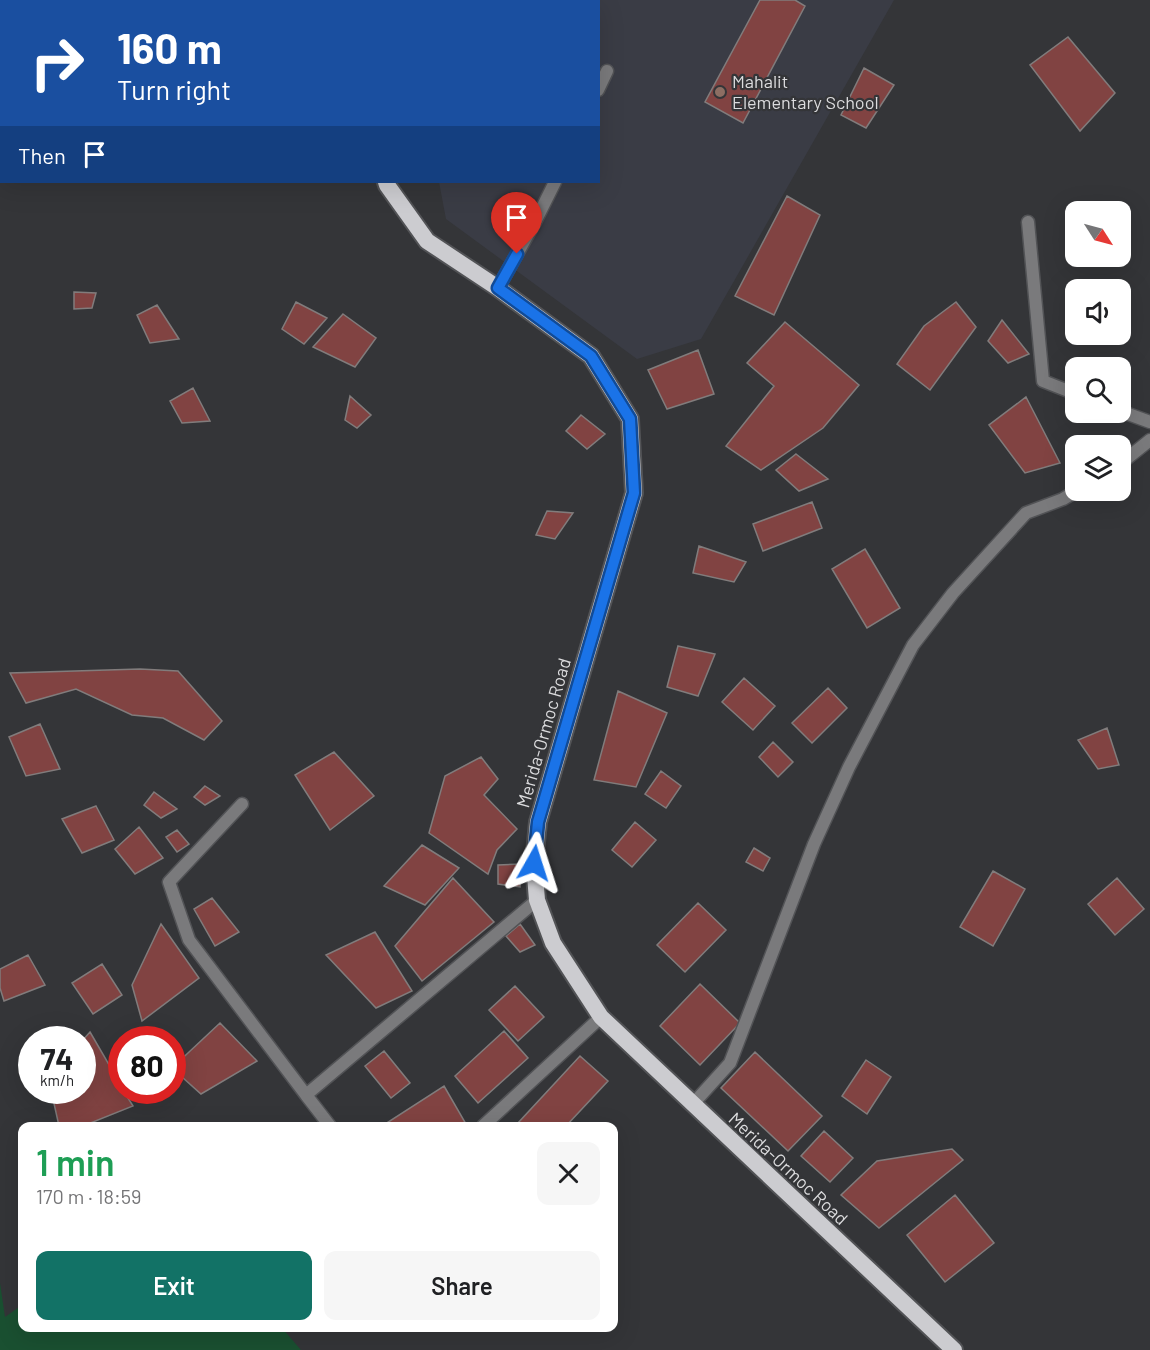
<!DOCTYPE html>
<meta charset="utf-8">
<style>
body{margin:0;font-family:Barlow,sans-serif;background:#f6f6f6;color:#202124;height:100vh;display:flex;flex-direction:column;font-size:22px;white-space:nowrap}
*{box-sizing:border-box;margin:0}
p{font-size:20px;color:#757577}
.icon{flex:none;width:33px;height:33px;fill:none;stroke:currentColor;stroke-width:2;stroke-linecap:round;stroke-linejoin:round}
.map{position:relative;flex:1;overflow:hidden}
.details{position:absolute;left:18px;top:1122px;width:600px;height:210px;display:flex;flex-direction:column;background:#fff;border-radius:12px;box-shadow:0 6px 24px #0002}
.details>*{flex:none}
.hud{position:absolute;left:0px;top:0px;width:600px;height:183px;box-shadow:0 6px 24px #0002;background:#1a4fa0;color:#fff;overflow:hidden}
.needle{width:39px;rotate:126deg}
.tools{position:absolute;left:1065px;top:201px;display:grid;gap:12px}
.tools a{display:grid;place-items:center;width:66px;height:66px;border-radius:12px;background:#fff;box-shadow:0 6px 24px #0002;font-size:30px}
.speed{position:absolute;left:18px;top:1026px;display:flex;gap:12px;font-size:30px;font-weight:700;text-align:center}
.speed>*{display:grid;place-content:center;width:78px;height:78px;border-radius:50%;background:#fff;box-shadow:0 6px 24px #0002;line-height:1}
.speed small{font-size:15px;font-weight:400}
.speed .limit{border:9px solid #d22;background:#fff;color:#111}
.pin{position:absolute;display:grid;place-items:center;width:51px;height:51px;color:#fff;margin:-62px -26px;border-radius:50% 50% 50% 0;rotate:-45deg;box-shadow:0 0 6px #0007}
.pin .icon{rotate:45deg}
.me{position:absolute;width:66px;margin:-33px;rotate:6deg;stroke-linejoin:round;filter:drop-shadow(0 0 4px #0008)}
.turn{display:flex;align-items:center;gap:21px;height:126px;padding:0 18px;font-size:27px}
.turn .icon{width:78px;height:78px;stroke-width:2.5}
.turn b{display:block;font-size:42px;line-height:51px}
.then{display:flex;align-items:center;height:57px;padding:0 18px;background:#0003;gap:12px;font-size:22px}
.round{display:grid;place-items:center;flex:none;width:63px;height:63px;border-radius:12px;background:#f6f6f6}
.overview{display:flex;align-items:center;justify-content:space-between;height:102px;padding:0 18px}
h1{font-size:36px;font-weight:600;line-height:45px;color:#1e9e55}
.primary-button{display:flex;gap:12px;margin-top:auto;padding:12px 18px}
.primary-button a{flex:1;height:69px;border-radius:12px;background:#127266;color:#fff;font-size:24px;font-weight:600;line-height:69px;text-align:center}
.primary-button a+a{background:#f6f6f6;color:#202124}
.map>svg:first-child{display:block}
</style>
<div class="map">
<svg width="1150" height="1350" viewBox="0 0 1150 1350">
<rect width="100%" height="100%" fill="#343538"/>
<path fill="#3a3c45" d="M506,0H894L701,339L637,359L446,219L439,182H598V2L504,1Z"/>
<path fill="#1a5031" d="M0,1283L5,1317L22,1305V1328H282L301,1350H0Z"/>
<path fill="#814342" stroke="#817c7c" stroke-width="1.5" d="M760,0H795L805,6L743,123L705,102Z
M1068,37L1115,93L1080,131L1030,65Z
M864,68L894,85L866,128L841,115Z
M787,196L820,215L774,315L735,296Z
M74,292L96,293L92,308L74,309Z
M296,302L327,318L304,344L282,329Z
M956,302L976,327L930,390L897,364L924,326Z
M157,305L179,339L150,343L137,315Z
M343,314L376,338L355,367L313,347Z
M1002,320L1029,354L1008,363L988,341Z
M785,322L859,385L823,428L761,470L726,446L774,386L747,363Z
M698,350L714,394L667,409L648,370Z
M193,388L210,421L182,423L170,401Z
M350,396L371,415L357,428L345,420Z
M1026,397L1060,463L1025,473L989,425Z
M581,415L605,434L587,449L566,431Z
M796,454L828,479L799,491L776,470Z
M812,502L822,528L763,551L753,524Z
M547,511L573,513L555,539L536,535Z
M699,546L746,562L734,582L693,573Z
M865,549L900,608L867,628L832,569Z
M678,646L715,654L698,696L667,687Z
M140,669L178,671L222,721L204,740L163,718L132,715L76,689L26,703L10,673Z
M744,678L775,706L753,730L722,702Z
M828,688L847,708L812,743L792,723Z
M618,691L667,713L636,787L594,780Z
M40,724L60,769L26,776L9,737Z
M1107,728L1119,765L1098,769L1078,740Z
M773,742L793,762L778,777L759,757Z
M334,752L374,796L330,830L295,775Z
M481,757L498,779L484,795L517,829L497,850L488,874L429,833L445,776Z
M661,771L681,786L666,808L645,794Z
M205,786L220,796L205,805L194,797Z
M154,792L177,809L161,818L144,805Z
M96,806L114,840L82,853L62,819Z
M635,822L656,840L632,867L612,850Z
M139,827L163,858L135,874L115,849Z
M177,830L189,844L177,852L166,837Z
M422,845L459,868L425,905L384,886Z
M754,848L770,858L763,871L746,862Z
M520,864V887L498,884V865Z
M993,871L1025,889L993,946L960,927Z
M453,878L494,922L422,981L395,946Z
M1117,878L1144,909L1115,935L1088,904Z
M212,898L239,932L215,946L194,909Z
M698,903L726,930L685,972L657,945Z
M161,924L199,978L142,1021L132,985Z
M520,924L535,945L520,952L506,936Z
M375,932L412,991L376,1008L326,955Z
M28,955L45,985L4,1001L0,988V969Z
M102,964L122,995L93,1014L72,983Z
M700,984L740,1023L700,1065L660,1026Z
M515,986L544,1017L518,1041L489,1010Z
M220,1023L257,1061L201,1094L172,1068Z
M504,1031L528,1058L478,1103L455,1076Z
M90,1032L122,1087V1090H123L133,1106L83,1126H59L51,1090H82V1041Z
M384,1051L410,1083L391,1098L365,1066Z
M755,1052L822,1116L788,1151L721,1088Z
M580,1056L608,1081L566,1126H522L518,1123Z
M866,1060L891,1077L867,1114L842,1096Z
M444,1086L466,1124L463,1126H382Z
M824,1131L853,1158L830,1182L801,1156Z
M952,1149L963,1160L879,1228L841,1195L877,1161Z
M955,1195L994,1243L945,1282L907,1235Z
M22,1203V1231H19V1204Z"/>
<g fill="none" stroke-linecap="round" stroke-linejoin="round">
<g stroke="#525356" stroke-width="15">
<path id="service" d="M598,90L607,71
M498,288L536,220L555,182"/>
</g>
<g stroke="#525356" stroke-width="15">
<path id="minor" d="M1028,222L1043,381L1076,394
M1120,411L1150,422
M1120,464L1150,440
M242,804L169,882L189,940L306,1095L537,900
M306,1095L330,1126
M692,1105L730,1063L814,844L849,767L913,645L953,593L1026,513L1063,499L1078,490
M483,1126L601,1017"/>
</g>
<g stroke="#525356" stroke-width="20">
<path id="trunk" d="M451,2L452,0
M386,182L387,185L427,241L498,288L591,356L630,419L634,493L538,822L534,863L537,900L553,943L601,1017L954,1350"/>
</g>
<use href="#service" stroke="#7a7a7c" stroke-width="12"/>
<use href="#minor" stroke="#7a7a7c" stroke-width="12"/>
<use href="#trunk" stroke="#ccccd0" stroke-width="16"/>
</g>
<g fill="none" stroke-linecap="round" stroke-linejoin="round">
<g stroke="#114b97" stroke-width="15">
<path id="route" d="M517,254L498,288L591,356L630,419L634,493L538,822L534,863"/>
</g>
<use href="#route" stroke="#1a73e8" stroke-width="10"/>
</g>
<circle fill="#8d6e63" stroke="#343538" stroke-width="2" cx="720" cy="92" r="6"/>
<g text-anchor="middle" stroke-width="4.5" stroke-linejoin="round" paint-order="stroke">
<g font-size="18" fill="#dcdcde" stroke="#343538" text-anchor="start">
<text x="732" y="88">Mahalit<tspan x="732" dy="21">Elementary School</tspan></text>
</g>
<g font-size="18" fill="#dcdcde" stroke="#343538">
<text transform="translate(544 733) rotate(-74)" y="6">Merida-Ormoc Road</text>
<text transform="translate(788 1169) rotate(43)" y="6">Merida-Ormoc Road</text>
</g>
</g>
</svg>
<div class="tools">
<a><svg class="needle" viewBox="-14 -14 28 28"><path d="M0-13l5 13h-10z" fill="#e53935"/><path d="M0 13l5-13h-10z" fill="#757577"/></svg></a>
<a><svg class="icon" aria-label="sound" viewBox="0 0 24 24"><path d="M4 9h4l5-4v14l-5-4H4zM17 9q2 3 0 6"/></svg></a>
<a><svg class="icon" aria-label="search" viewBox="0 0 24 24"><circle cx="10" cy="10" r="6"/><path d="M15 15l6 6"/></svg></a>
<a><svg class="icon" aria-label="layers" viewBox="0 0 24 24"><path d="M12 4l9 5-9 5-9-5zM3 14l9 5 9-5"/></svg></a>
</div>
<div class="speed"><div>74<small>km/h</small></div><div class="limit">80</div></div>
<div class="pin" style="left:517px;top:254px;background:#d93025"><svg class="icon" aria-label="arrive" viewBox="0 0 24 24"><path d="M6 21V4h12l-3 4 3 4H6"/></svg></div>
<svg class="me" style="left:534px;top:863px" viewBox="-20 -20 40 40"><path d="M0-17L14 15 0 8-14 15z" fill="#1a73e8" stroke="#fff" stroke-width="4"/></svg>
<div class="hud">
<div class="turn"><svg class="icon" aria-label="right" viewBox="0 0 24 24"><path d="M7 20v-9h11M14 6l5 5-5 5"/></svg><div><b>160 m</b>Turn right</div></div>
<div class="then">Then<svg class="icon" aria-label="arrive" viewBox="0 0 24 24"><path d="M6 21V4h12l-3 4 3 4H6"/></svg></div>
</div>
<section class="details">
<div class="overview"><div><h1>1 min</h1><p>170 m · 18:59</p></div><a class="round"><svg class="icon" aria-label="close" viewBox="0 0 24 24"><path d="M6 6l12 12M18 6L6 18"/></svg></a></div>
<div class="primary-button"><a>Exit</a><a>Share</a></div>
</section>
</div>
